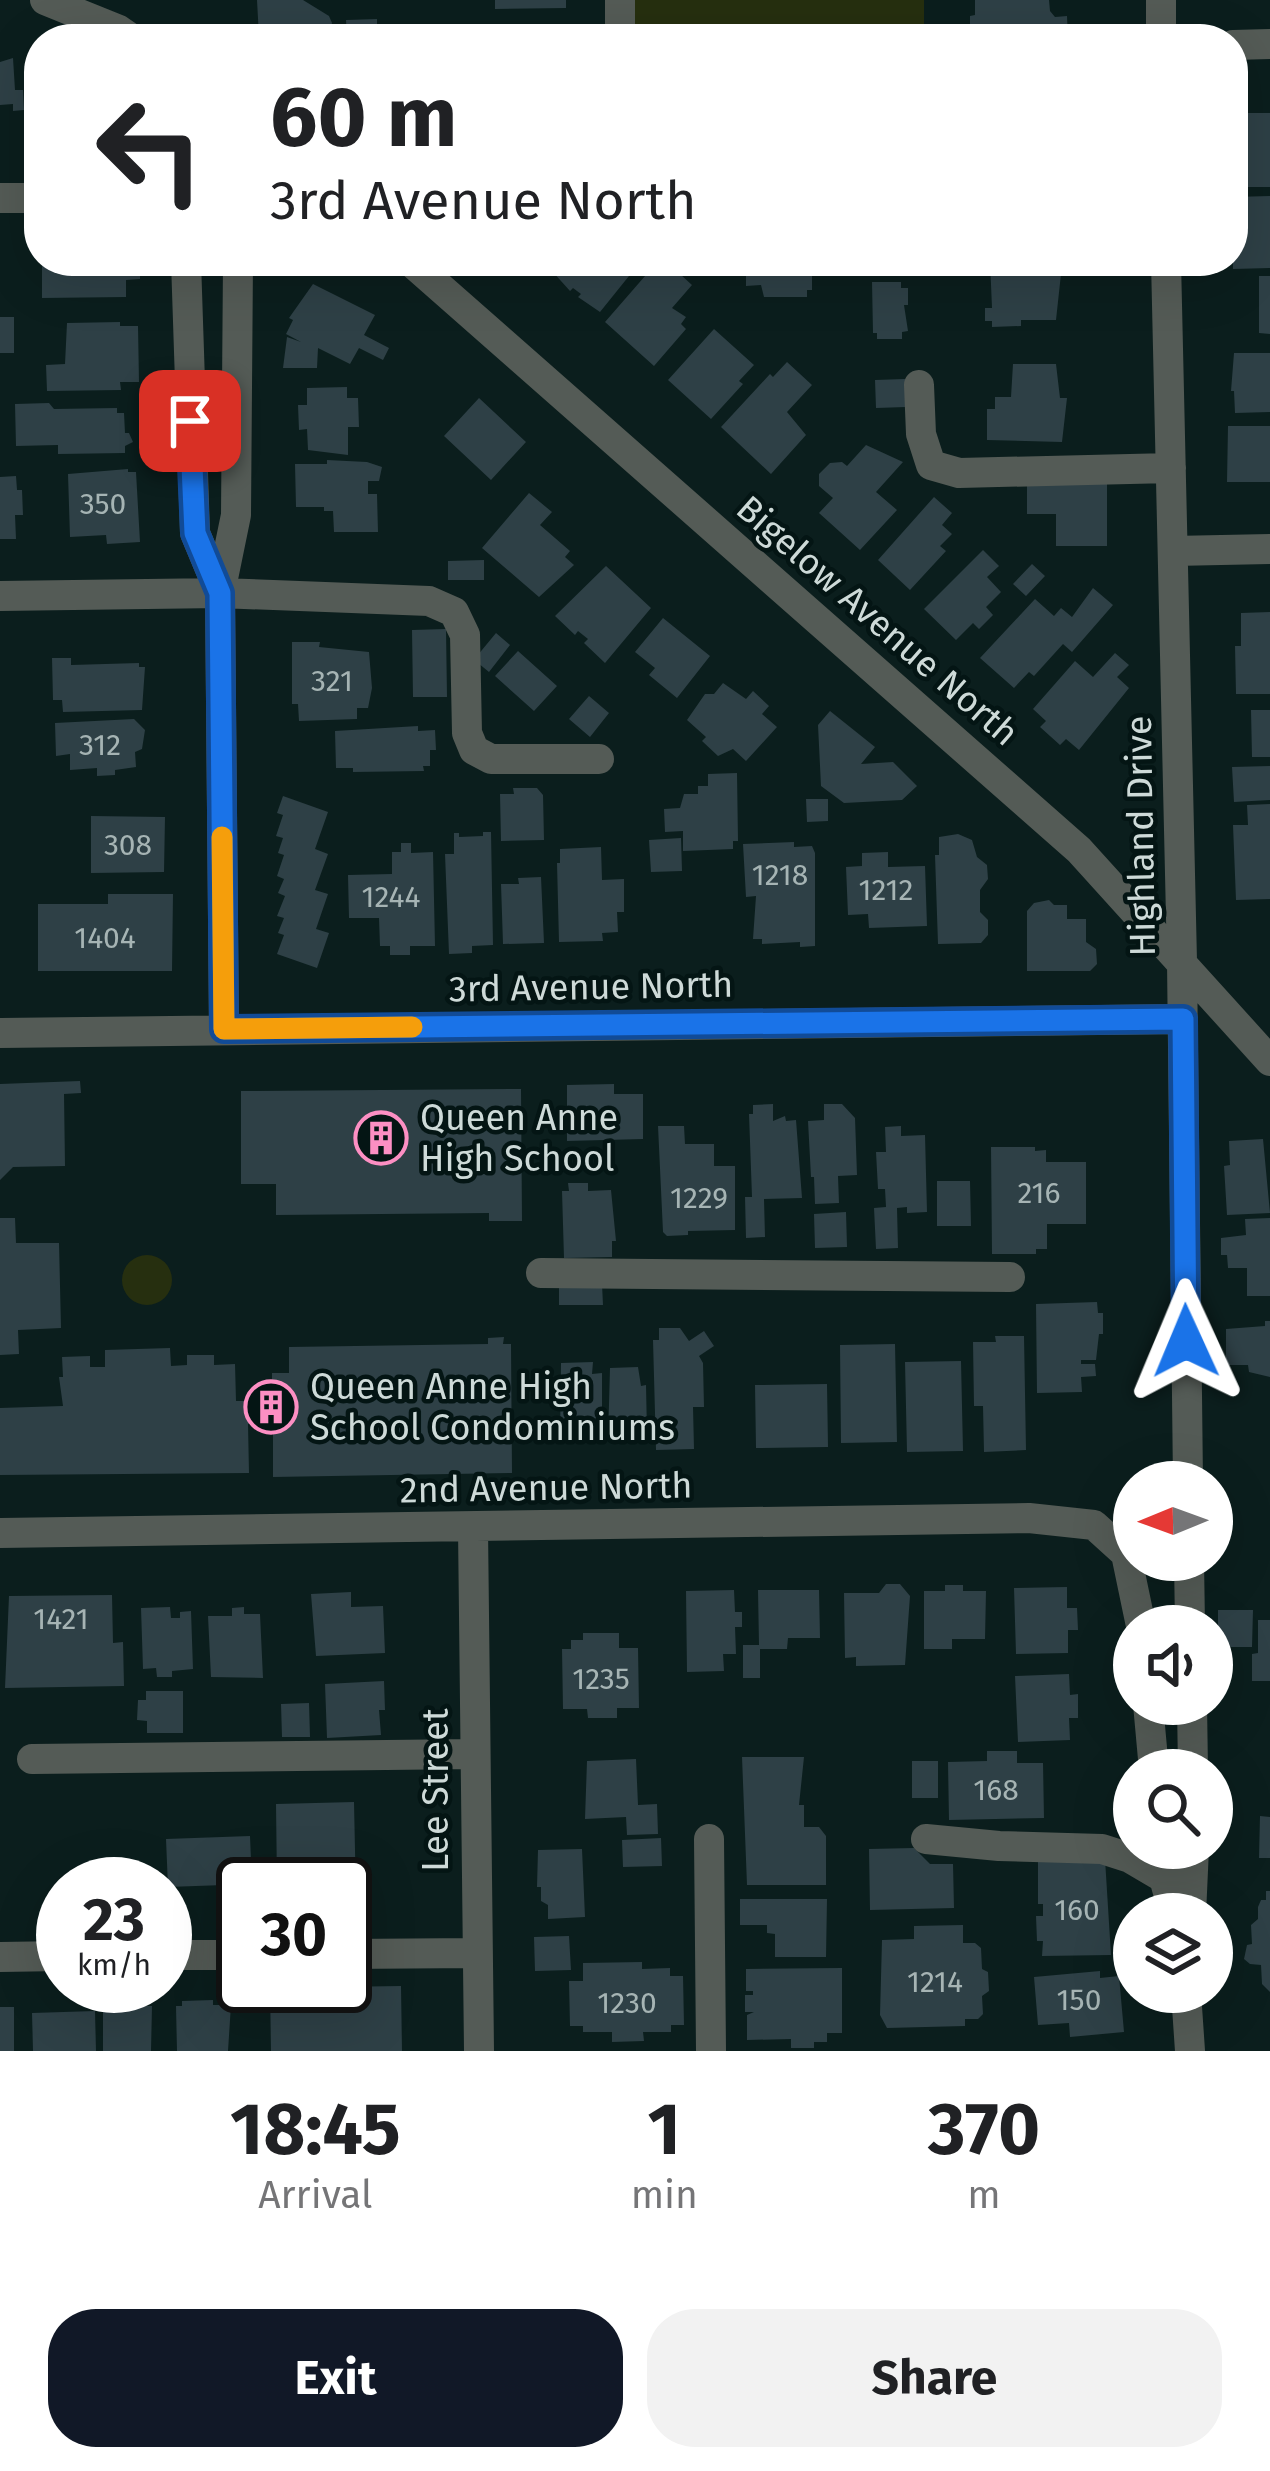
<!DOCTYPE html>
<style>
body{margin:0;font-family:"Fira Sans",sans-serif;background:#f2f2f2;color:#202124;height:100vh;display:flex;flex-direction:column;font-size:45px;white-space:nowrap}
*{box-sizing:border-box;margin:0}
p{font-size:39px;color:#757577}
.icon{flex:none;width:66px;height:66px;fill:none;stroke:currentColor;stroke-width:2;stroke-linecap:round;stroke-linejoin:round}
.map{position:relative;height:2051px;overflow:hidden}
.sheet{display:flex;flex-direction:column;background:#fff;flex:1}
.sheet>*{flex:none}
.banner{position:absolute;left:24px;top:24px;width:1224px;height:252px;border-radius:48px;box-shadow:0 12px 48px #0002;background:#fff;color:#202124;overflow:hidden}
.needle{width:78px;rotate:269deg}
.fabs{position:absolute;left:1113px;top:1461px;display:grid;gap:24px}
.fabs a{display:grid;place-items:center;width:120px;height:120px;border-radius:50%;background:#fff;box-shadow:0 12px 48px #0002;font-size:60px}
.speed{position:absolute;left:36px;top:1857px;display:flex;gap:24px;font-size:60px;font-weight:700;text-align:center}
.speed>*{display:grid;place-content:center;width:156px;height:156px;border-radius:50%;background:#fff;box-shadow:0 12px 48px #0002;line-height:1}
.speed small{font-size:30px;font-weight:400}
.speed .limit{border:6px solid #111;border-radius:18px;background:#fff;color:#111}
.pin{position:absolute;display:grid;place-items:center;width:102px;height:102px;color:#fff;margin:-51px;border-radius:24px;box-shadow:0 6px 18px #0006}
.me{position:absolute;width:132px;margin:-66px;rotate:359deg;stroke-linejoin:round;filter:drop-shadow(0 0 9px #0008)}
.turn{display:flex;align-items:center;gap:42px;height:252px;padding:0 48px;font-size:54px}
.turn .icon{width:156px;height:156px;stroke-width:2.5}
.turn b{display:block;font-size:84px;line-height:102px}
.eta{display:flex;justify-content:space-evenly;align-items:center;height:204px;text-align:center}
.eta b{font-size:72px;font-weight:700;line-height:84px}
.primary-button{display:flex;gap:24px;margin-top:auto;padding:24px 48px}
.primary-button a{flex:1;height:138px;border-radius:48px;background:#111827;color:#fff;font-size:48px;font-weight:700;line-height:138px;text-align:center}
.primary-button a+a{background:#f2f2f2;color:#202124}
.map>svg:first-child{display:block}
</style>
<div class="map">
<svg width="1270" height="2051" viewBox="0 0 1270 2051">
<rect width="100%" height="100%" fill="#0b1e1d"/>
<path fill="#262f0f" d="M611,0H924V39H611Z
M122 1280a25 25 0 1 1 50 0a25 25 0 1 1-50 0Z"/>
<path fill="#2e4046" d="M257,0H303L329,16L332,23L329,33L340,39L259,37Z
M495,0H566V8L495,9Z
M975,0H1049L1050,11L1055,17L1067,16L1068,39H936L935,29L970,28V16L975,15Z
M377,19V28L422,27V39H347L346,20Z
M13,58L15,90H23L24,110L13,111V104L0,105V62Z
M1236,113H1270V187H1243V147Z
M1270,196V268L1233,269V197Z
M42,261H140V279L126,280V297L42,298Z
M543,261H611L629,276L600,312L578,297L581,294L573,288L570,291Z
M746,261L806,264V269H812V290H807V297H764L761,285L746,286Z
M990,261H1054V274H1061L1056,320H1021V326L992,327V321H985V308H992Z
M669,264L692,285L672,308L686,317L681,324L686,329L654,366L605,322L652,268L659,275Z
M1259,276H1270V334L1259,333Z
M872,282H901V288H908V305H904L908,331L902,332V339H877V333H873Z
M313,284L375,315L364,335L389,348L383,360L359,348L350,364L318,348L317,368H283L287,337L301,342L286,334L293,320L289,318Z
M0,317H14V353H0Z
M120,322V326H138L139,382H120L121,390L47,391L46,365L65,364L67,323Z
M714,329L754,365L739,381L743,384L711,419L668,380Z
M1234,353H1270V412L1235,413L1234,391H1231Z
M787,362L812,385L787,412L806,435L771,474L721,427L770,374L773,377Z
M1013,364H1056L1060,398H1067L1062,442L987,440V409H995V397H1011Z
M905,379L906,407L876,408L875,380Z
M347,387V398H358L359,427H348V455L308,450L307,429L299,430L298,405H307V388Z
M479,398L526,442L491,480L444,436Z
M49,403L54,409L117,408V413H124L125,433H129L133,442L125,446V453L58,454V445L16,446L15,404Z
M1228,426H1270V482H1227Z
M866,445L903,462L876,492L897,510L860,550L819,513L833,498L819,486V474L830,463L842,462L847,466Z
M327,460L367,462L382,467L379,481H368V494H377L378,532H334L333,511H324V507H296L295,464H327Z
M128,469V472H136L140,542L107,544L106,535L70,537L68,474Z
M16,476L17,490H22L23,515H15L16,539H0V477Z
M1107,479V546H1056V514H1027V480Z
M529,493L552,512L540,525L570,551L565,557L574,565L539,597L482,548Z
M934,497L952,513L942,525L952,534L940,546L946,551L910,590L878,560Z
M983,550L999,566L987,577L1001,592L986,607L993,615L979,629L973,623L956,640L924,609Z
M484,560V580H448V561Z
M1032,564L1045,576L1026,596L1013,584Z
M606,566L651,608L605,663L584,643L588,639L578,631L575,635L555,616Z
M1093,588L1113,605L1072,652L1063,644L1034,676L1029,672L1014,688L980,658L1035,599L1054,616L1061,608L1072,617Z
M1270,612V694H1236L1235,646H1241V613Z
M663,618L710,656L677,698L649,675L655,668L635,652Z
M446,629L447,697H413L412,630Z
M496,633L510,645L489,672L478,663L477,656Z
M292,642H320L319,647L369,652L372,688L368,708H357V719L299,721L298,704H292Z
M518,651L557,686L534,711L495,676Z
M1115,653L1129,665L1117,677L1129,688L1079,750L1066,739L1060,745L1040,727L1046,721L1033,709L1075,661L1093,677Z
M52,658H71V665L139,663V667H145L142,710L63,712L62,700H53Z
M723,683L746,699L753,691L769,706L762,714L777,727L746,761L733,749L718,756L702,741L706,737L687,720L705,694H714Z
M589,696L609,713L590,737L569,719Z
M1251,710H1270V757H1252Z
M830,711L875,747L861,764L893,762L917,786L902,800L844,803L821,786L818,725Z
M134,719L145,730L142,749L135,752L136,767L115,770V775L97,776V768L70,770V754L56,756L55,723Z
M418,726V731L435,730L436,750H430V766H423L424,771L353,772V768H336L335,731Z
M1270,766V800L1234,802L1232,767Z
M737,773L738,841H733V849L683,851V831L665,832L664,809L680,808L684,794H698V786H708V774Z
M513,788H537L543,795L544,840L501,841L500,794H514Z
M283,796L328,812L315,849L328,854L315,890L328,894L316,929L329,933L317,968L277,954L284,935L278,933L284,918L277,916L285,896L278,893L284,879L277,876L284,855L278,853L283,838L276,836L283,815L277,813Z
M806,799H828V821L807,822Z
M1270,804V899L1236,900L1233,825H1248L1247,805Z
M91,816L165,817L164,872L91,873Z
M483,832H491L493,945L472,946V953L449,954L445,854H454V833H459V837L483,836Z
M958,834L972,840L977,857L987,865L988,879L980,890V912L988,920V935L981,943L938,944L935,855H939V837Z
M681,838L682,871L651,872L649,840Z
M794,842V847L812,846L815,853V946L800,947V942L762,944V939H753L756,896L746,897L743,844Z
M401,843H411V853L433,852L435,946H410V955H390V946H380L379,918H349L348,875L392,874V852H401Z
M601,847L602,880L624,879V912H617L618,932L602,933L603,941L559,942L557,863H560V849Z
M888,852V867L925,866L927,926L869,928L868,914L848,915L846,867L862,866V853Z
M541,877L544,943L503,944L501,884H519L518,878Z
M108,894H173L172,971H38V904H108Z
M1049,900L1054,905H1067V919H1086V942L1096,949L1097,964L1090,971H1027V911L1034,903Z
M80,1081L81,1093L64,1094L65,1166L13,1167L0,1180V1084Z
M614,1084V1094H643V1139L567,1141V1085Z
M521,1089L522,1221H489V1213L276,1215V1184H241V1091Z
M773,1104V1121L785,1116L786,1121L796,1120L802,1198L764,1199L765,1237L746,1238L745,1197H752L749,1114H753V1105Z
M824,1104H842L855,1118L857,1175L838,1176L839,1203L815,1204L814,1177H811L808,1121L824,1120Z
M658,1126H684L685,1144H714V1166H735V1230L688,1231V1235L667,1236L663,1232Z
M901,1126V1136L925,1135L927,1212L907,1213V1207L897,1208L898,1248L876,1249L874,1208L886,1207L885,1189H878L876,1152H886L885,1127Z
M1263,1139L1270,1213L1227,1215L1224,1166L1230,1165L1229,1141Z
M991,1147H1035V1151L1046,1150V1162H1086V1224H1047V1249H1036V1254H992Z
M937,1181H970L971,1226H937Z
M568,1183H588V1191L611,1190L616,1241H612V1257L564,1258L562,1191H569Z
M846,1212L847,1247L815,1248L814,1214Z
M0,1218H15L16,1243H59L61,1328L18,1330L19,1354L0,1355Z
M1270,1218V1296H1247V1268H1228L1227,1255H1221V1238L1246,1235L1245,1219Z
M602,1284L603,1305H559V1285Z
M1097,1302L1098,1313H1103V1334H1099L1096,1360H1081V1364H1095L1096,1376L1081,1377L1082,1392L1037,1393L1036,1304Z
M1265,1321H1270V1377L1249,1372L1248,1365H1226V1329L1265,1326Z
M659,1328H680L689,1341L704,1331L714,1346L699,1356L703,1363L704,1407H693L694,1449L656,1450L653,1340H659Z
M995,1336H1024L1026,1450L984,1452L983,1406H974L973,1342H996Z
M504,1337L503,1344H511L512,1473L273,1477V1423L248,1424L249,1473L0,1475V1408L63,1406L59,1377H63L62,1357L90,1356V1367H105V1350L170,1348L171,1366L187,1365V1355H214V1365L235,1364L236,1401H272V1373H289V1347L488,1344V1338Z
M895,1344L897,1442L841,1443L840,1345Z
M961,1361L963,1451L907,1452L905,1362Z
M593,1362L592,1374L602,1373V1433L585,1434V1440H560L561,1363Z
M638,1367L641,1386L646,1385L647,1433H629L630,1440H608L610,1368Z
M827,1384L828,1447L756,1448L755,1385Z
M886,1584H900L910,1596L905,1665L856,1666V1657L845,1658L844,1593H879Z
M945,1585H963V1591H986L985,1639H952V1649H924V1591H945Z
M1067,1587V1608H1077L1078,1630H1068V1653L1016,1654L1014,1588Z
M734,1590L735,1612H742V1627H735L736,1654H723L724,1671L687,1672L686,1591Z
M758,1590H819L820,1638H788L787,1649H760V1678H743V1645H759Z
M351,1592V1607L383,1606L385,1653L316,1656L311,1594Z
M112,1595L113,1643L123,1642L124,1686L5,1688L9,1596Z
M170,1607L171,1618H180V1612L191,1611L193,1669L172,1671V1677H157L156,1668L143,1669L141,1608Z
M244,1607V1614H260L263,1678L211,1677L208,1616H232V1608Z
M1218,1610H1253L1252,1647H1218Z
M1258,1620H1270V1681H1252V1654L1258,1653Z
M583,1633H619V1648H638L639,1708H617V1718H588L587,1709H563L562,1649H571V1640H583Z
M1069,1674L1070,1695L1078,1694V1718H1069L1070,1740L1018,1742L1015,1676Z
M384,1681L385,1710H379L381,1735L327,1738L325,1684Z
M146,1691H183V1733H147V1721L137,1720L138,1700H146Z
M309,1703L310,1737H282L281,1704Z
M987,1751H1017V1763H1043L1044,1818L949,1820L948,1762L987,1761Z
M742,1757H804L799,1805H804V1827H819L826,1836V1885H747Z
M636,1759L638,1805L657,1804L658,1834L627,1835L626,1817L585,1819L587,1761Z
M912,1761H938V1798H912Z
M354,1802L356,1898H345V1884H277L276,1804Z
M1260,1816L1270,1817V1858H1259Z
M250,1836L252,1884L168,1887L166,1839Z
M661,1838L662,1866L623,1867L622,1840Z
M914,1848L930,1864H953L954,1908L870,1910L869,1849Z
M582,1849L585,1917L548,1919V1905L541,1901V1887H537L538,1850Z
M1038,1859H1105L1111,1955L1042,1956L1043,1941H1037L1036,1916H1043V1904H1038Z
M1266,1891H1270V1992L1262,1984L1261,1965L1250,1964L1244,1959L1247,1945L1252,1944L1251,1925L1258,1919V1907L1261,1900H1266Z
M740,1899H827L826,1957H775V1934L767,1933V1925H740Z
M963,1925V1943H975L981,1948L982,1969L988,1972L989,1991L982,1996L983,2014L978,2019H965V2026L887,2028L880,2015L882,1940L914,1939V1926Z
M569,1936L571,1970L535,1971L534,1937Z
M642,1962V1969L670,1968V1976H683L684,2025H671V2032H643L644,2041L612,2042V2032H583V2026H570L569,1981H583V1963Z
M842,1968V2033H827V2042H814V2048H791V2039L747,2040V2015L754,2012H745V1995H753V1991H746V1969Z
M1100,1971V1978L1119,1976L1124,2032L1070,2037L1069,2023L1038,2025L1034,1977Z
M401,1986L402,2051H271L270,1988Z
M121,1999H133L132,2006H152L151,2051H103V2007H121Z
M213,2000V2005H231L228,2051H177L176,2006H182V2001Z
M0,2007H14V2051H0Z
M95,2011L96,2051H33L32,2013Z"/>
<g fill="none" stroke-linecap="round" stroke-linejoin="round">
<path stroke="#545b56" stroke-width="30" d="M45,0L119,30L132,39
M1161,0V39
M620,39V0
M1233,45L1270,44
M0,198H39
M186,261L195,533L220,593
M410,261L1079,850L1270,1061
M1166,261L1182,961L1188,1482
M919,385L921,434L931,465L959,473L1171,468
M1173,551L1270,549
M0,596L220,593L429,601L454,612L465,635L467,733L474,750L491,759H599
M224,1029L220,593L236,515L238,261
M0,1033L1183,1019
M541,1273L1010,1277
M473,1528L479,2051
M0,1533L1029,1518L1094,1525L1126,1554L1141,1626
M1189,1560L1190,1626
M1148,1704L1154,1770
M1192,1704L1193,1770
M32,1759L474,1754
M709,1839L711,2051
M926,1839L999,1846L1102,1849L1130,1858L1164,1878
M1161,1848L1164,1878L1174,1914
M1191,1914L1194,1848
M345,1954L476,1953
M165,1955H243
M0,1957L63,1956
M1186,1992L1190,2051"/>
</g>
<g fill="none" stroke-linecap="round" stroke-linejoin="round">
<g stroke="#114b97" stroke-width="30">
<path id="route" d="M190,421L195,533L220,593L224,1029L1183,1019L1186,1341"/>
</g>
<use href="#route" stroke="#1a73e8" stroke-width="21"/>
<path stroke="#f59e0b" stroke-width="21" d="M222,837L224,1029L412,1027"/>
</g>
<defs>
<g id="building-ring" transform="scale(2.7)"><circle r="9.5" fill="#041514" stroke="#fc8fc3" stroke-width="1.5"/><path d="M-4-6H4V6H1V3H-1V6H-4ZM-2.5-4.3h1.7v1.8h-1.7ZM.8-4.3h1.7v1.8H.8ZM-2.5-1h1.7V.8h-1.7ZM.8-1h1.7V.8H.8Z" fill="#fc8fc3"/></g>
</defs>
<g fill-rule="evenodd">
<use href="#building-ring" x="381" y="1138"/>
<use href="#building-ring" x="271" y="1407"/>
</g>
<g text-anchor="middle" stroke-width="9" stroke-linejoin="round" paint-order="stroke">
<g font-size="30" fill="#a6b4b4">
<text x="103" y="514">350</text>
<text x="332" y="691">321</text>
<text x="100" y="755">312</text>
<text x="128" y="855">308</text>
<text x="780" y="885">1218</text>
<text x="886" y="900">1212</text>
<text x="391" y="907">1244</text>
<text x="105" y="948">1404</text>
<text x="1039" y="1203">216</text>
<text x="699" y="1208">1229</text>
<text x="61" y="1629">1421</text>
<text x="601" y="1689">1235</text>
<text x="996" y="1800">168</text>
<text x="1077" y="1920">160</text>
<text x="935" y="1992">1214</text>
<text x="1079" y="2010">150</text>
<text x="627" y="2013">1230</text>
</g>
<g font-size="36" fill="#cedad8" stroke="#041514">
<text transform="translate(878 620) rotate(41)" y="13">Bigelow Avenue North</text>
<text transform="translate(1140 836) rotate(-91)" y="13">Highland Drive</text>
<text transform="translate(591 986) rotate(-1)" y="13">3rd Avenue North</text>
<text transform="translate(546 1487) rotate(-1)" y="13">2nd Avenue North</text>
<text transform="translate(435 1790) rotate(-90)" y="13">Lee Street</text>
</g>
<g font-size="36" fill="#cedad8" stroke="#041514" text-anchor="start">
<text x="420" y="1130">Queen Anne<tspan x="420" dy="41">High School</tspan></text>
<text x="310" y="1399">Queen Anne High<tspan x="310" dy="41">School Condominiums</tspan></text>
</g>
</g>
</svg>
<div class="fabs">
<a><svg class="needle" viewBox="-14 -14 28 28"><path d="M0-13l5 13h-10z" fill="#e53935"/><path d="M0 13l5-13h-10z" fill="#757577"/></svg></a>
<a><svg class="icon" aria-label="sound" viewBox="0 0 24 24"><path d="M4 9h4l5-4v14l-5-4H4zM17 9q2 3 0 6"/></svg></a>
<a><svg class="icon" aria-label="search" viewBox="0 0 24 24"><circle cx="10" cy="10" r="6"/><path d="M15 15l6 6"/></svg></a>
<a><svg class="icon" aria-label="layers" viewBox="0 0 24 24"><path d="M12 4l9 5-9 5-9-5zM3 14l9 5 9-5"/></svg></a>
</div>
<div class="speed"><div>23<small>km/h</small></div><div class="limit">30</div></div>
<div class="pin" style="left:190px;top:421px;background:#d93025"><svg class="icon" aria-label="arrive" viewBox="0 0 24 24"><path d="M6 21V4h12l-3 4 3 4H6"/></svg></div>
<svg class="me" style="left:1186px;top:1341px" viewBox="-20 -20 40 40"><path d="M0-17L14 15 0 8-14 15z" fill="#1a73e8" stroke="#fff" stroke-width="4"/></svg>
<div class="banner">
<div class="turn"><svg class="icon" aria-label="left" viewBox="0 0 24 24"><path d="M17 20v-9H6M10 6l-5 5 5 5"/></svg><div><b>60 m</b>3rd Avenue North</div></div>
</div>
</div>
<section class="sheet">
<div class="eta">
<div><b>18:45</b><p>Arrival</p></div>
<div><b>1</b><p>min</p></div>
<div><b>370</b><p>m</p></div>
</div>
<div class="primary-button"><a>Exit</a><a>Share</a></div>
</section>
